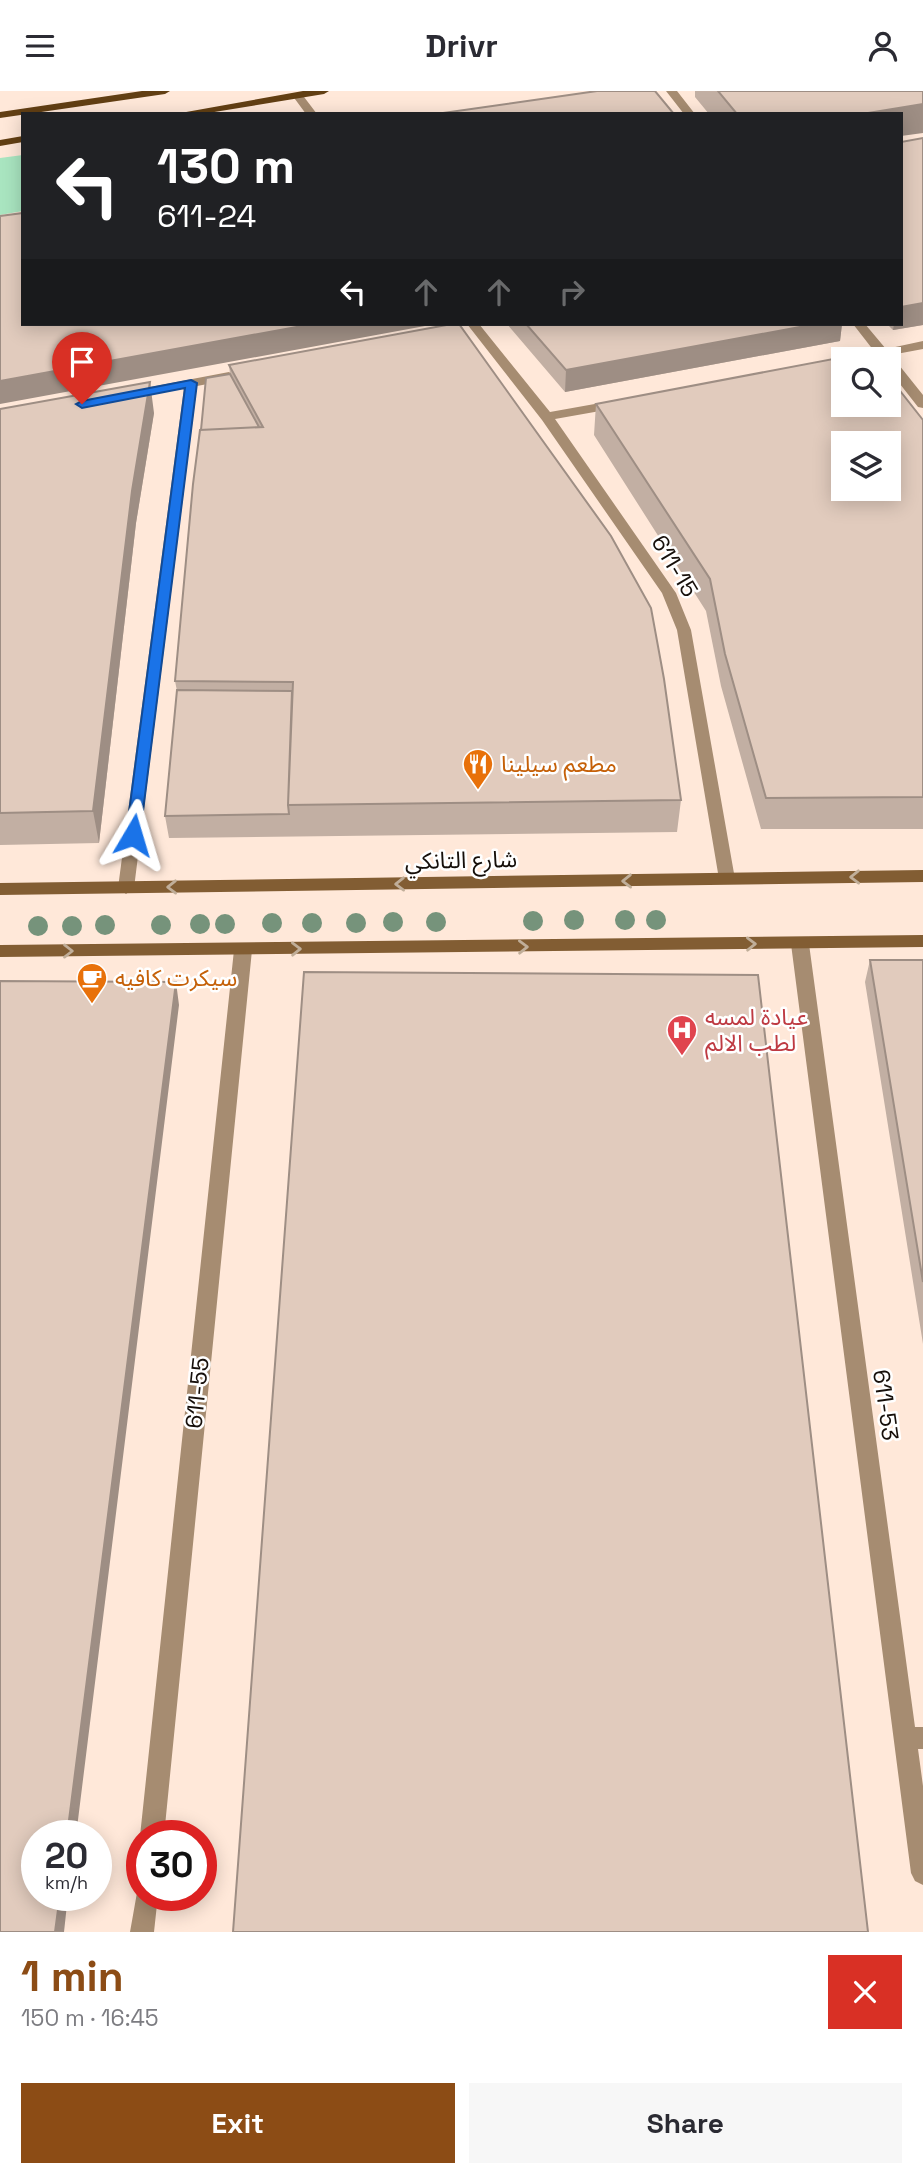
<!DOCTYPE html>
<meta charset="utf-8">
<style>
body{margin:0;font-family:"Space Grotesk","Noto Sans Arabic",sans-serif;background:#f7f7f7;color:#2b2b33;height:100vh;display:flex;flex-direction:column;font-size:26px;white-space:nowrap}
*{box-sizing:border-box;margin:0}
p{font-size:23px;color:#7c7c81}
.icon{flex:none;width:38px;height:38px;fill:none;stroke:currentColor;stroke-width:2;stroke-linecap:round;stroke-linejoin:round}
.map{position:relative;height:1841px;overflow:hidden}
.sheet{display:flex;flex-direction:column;background:#fff;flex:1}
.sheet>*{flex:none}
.guide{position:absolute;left:21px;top:21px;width:882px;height:214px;border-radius:0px;box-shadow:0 4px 18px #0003;background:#202124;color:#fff;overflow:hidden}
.buttons{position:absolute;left:831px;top:256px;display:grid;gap:14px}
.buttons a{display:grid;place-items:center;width:70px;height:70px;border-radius:0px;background:#fff;box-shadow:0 4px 18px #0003;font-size:35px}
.speed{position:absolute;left:21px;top:1729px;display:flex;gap:14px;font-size:35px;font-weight:700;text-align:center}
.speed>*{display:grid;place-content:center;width:91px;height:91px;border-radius:50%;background:#fff;box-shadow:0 4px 18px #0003;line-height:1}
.speed small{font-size:18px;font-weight:400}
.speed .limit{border:10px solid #d22;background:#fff;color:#111}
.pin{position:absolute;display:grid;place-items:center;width:60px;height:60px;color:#fff;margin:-72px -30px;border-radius:50% 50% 50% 0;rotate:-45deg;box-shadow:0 0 7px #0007}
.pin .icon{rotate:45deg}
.me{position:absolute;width:77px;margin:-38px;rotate:7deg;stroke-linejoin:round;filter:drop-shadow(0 0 5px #0008)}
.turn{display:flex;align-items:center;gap:24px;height:147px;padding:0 21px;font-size:32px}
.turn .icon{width:91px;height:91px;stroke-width:2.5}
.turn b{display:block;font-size:49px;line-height:60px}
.lanes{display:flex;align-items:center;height:66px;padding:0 21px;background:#0003;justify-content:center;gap:35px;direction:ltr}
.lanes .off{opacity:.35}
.round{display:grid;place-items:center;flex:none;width:74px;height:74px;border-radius:0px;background:#f7f7f7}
.head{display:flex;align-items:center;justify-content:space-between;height:119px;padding:0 21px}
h1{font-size:42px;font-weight:700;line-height:52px;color:#8c4c15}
.button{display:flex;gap:14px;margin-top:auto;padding:14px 21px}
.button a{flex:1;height:80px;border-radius:0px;background:#8c4c15;color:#fff;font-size:28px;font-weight:700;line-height:80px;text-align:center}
.button a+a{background:#f7f7f7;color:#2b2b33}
header{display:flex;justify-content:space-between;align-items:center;height:91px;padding:0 21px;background:#fff;font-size:32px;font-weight:700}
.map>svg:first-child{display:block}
</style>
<header><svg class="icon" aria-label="menu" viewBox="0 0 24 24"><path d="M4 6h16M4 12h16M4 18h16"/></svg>Drivr<svg class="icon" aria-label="person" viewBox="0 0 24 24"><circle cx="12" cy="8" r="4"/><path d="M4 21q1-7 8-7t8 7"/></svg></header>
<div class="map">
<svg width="923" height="1841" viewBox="0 0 923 1841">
<rect width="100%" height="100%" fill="#ffe8d9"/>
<path fill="#a9e5c0" d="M23,64V120L0,124V67Z"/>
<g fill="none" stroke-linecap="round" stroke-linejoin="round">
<path fill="#a68c71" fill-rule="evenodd" d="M666,0H677L695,23H684Z
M293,2H301L317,23H306L292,4Z
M467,233H479L550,321L617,309L624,313L617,317L555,328L676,502L691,539L735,788L733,792H721L719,788L677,539L662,502L542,329Z
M853,233H865L886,258L923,250V258L891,264L923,304V317L918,316L889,279V268H848L874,260Z
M229,281L235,285L234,288L197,295L134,797L126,803L118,797L184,297L129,308L122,304L129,300Z
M800,847L806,849L809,853L915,1636H923V1658H918L923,1695V1794L915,1790L911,1782L791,853L794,849Z
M243,853L249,854L252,859L164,1745H142V1748L140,1745L234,859L237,854Z
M142,1794V1804H158L154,1841H130L138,1796Z"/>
<path fill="#825d33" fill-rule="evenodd" d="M923,779V791L0,804V792Z
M923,844V856L0,866V854Z"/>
<path fill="#623f13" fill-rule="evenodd" d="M142,0H170L165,3L0,27V21Z
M303,0H329L324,3L202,23H175Z
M23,45V51L0,55V49Z"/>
</g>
<g fill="#76937b">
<circle cx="574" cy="829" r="10"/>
<circle cx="625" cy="829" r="10"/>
<circle cx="656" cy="829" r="10"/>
<circle cx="533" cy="830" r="10"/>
<circle cx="393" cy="831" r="10"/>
<circle cx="436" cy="831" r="10"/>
<circle cx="272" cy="832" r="10"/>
<circle cx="312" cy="832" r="10"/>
<circle cx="356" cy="832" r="10"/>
<circle cx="200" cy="833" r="10"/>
<circle cx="225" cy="833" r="10"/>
<circle cx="105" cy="834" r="10"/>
<circle cx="161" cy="834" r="10"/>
<circle cx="38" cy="835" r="10"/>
<circle cx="72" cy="835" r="10"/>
</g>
<path fill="#c2afa3" d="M695,0H923L901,23H709L695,6Z
M923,47V234L893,239L887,233H901Z
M507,233H842L840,250L565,301Z
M229,274L681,709L677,741L169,747L165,725L177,600L175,590L201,339L230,283Z
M596,313L923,329V738H761L721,595L706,520L594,344Z
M0,318L154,322L136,432L99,752L0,754Z
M870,869H923V1253L865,891Z"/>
<path fill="#9e8e84" d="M923,13V42L901,45V23H862Z
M923,212V234L893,239L894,233H901V216Z
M313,233H427L425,235L0,313V290Z
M816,233H842L840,250L565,301L566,279Z
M150,291L154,322L136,432L99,752L93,720L132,400Z
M176,891L179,914L76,1745H67Z
M60,1804H68L64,1841H55Z"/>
<path fill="#e1cbbd" stroke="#9e8e84" stroke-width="2" fill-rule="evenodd" d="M597,0H655L674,23H436Z
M718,0H923V13L862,23H737Z
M923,47V212L901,216V51Z
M23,122V233H313L0,290V125Z
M452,233H459L611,445L651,517L664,588L681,709L288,714L293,591L175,590L193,393L200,339L263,336L229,274Z
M526,233H816L566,279Z
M870,261L875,268H844V313H889V286L923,329V706L766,707L725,563L710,488L596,313ZM844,352H889V397H844Z
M230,283L259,336L201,339L206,287Z
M150,291L132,400L93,720L0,722V318Z
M177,599L292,600L288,714L289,723L165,725Z
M870,869H923V1191Z
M304,881L758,884L868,1841H233Z
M0,890L176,891L67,1745H37V1804H60L55,1841H0Z"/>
<defs><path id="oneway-chevron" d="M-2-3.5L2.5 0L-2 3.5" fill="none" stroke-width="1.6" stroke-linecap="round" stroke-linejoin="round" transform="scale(1.75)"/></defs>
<g stroke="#c0ae99">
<use href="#oneway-chevron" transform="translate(855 786) rotate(179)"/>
<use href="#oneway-chevron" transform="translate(627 790) rotate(179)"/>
<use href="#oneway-chevron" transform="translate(400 793) rotate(179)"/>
<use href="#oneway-chevron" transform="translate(172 796) rotate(179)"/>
<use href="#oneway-chevron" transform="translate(751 853) rotate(-1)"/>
<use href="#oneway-chevron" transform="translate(523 856) rotate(-1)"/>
<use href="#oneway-chevron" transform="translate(296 858) rotate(-1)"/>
<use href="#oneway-chevron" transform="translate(68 860)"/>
</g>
<path fill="#1a73e8" stroke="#114b97" stroke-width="2" d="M191,289L197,292L140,744L133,749L126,744L185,297L82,317L76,313L82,310Z"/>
<defs>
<g id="restaurant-pin" transform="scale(1.575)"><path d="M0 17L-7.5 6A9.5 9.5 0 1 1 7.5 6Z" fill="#e8710a" stroke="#fff"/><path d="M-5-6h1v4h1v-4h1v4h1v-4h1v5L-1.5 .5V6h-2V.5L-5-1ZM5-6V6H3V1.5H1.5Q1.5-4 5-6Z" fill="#fff"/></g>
<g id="cafe-pin" transform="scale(1.575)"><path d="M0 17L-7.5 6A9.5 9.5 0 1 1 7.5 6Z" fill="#e8710a" stroke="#fff"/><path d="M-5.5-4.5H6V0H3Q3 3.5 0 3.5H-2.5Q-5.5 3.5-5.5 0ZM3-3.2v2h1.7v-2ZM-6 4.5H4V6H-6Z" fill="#fff"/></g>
<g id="hospital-pin" transform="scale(1.575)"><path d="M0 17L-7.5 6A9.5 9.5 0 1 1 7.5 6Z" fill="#e0444e" stroke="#fff"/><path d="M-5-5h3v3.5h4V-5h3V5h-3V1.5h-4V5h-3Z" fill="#fff"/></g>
</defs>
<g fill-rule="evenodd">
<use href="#restaurant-pin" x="478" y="673"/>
<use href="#cafe-pin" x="92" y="887"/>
<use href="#hospital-pin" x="682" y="939"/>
</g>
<g text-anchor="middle" stroke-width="5" stroke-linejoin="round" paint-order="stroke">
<g font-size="23" fill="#160f0a" stroke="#fff">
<text transform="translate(675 475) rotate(59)" y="8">611-15</text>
<text transform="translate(461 769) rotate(-1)" y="8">شارع التانكي</text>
<text transform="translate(197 1302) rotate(-84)" y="8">611-55</text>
<text transform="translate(886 1314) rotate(82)" y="8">611-53</text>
</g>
<g font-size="23" fill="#c56008" stroke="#fff" text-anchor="start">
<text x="501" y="681">مطعم سيلينا</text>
<text x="115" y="895">سيكرت كافيه</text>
</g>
<g font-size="23" fill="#be3a42" stroke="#fff" text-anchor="start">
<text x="705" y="934">عيادة لمسه<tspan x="705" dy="26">لطب الالم</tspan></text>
</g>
</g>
</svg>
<div class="buttons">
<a><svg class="icon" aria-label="search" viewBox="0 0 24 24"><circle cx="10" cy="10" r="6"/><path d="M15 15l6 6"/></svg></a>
<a><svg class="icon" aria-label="layers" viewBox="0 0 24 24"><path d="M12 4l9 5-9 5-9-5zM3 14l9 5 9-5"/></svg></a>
</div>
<div class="speed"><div>20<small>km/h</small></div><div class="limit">30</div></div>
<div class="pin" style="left:82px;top:313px;background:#d93025"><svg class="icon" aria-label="arrive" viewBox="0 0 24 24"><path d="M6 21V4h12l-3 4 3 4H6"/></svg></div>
<svg class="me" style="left:133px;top:744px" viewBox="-20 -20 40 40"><path d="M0-17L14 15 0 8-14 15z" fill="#1a73e8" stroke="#fff" stroke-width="4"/></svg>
<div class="guide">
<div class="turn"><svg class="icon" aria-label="left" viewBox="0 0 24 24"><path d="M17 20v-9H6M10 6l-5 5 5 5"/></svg><div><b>130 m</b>611-24</div></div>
<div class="lanes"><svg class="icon" aria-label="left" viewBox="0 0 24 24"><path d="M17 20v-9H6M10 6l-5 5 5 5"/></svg><svg class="icon off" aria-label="ahead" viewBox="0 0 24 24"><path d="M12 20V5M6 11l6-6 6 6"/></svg><svg class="icon off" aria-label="ahead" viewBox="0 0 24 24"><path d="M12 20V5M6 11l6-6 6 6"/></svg><svg class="icon off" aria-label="right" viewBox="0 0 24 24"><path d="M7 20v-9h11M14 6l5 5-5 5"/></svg></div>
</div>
</div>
<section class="sheet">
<div class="head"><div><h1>1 min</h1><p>150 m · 16:45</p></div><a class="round" style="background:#d93025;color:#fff"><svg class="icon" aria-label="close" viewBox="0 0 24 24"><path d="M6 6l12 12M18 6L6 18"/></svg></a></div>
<div class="button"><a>Exit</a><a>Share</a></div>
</section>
